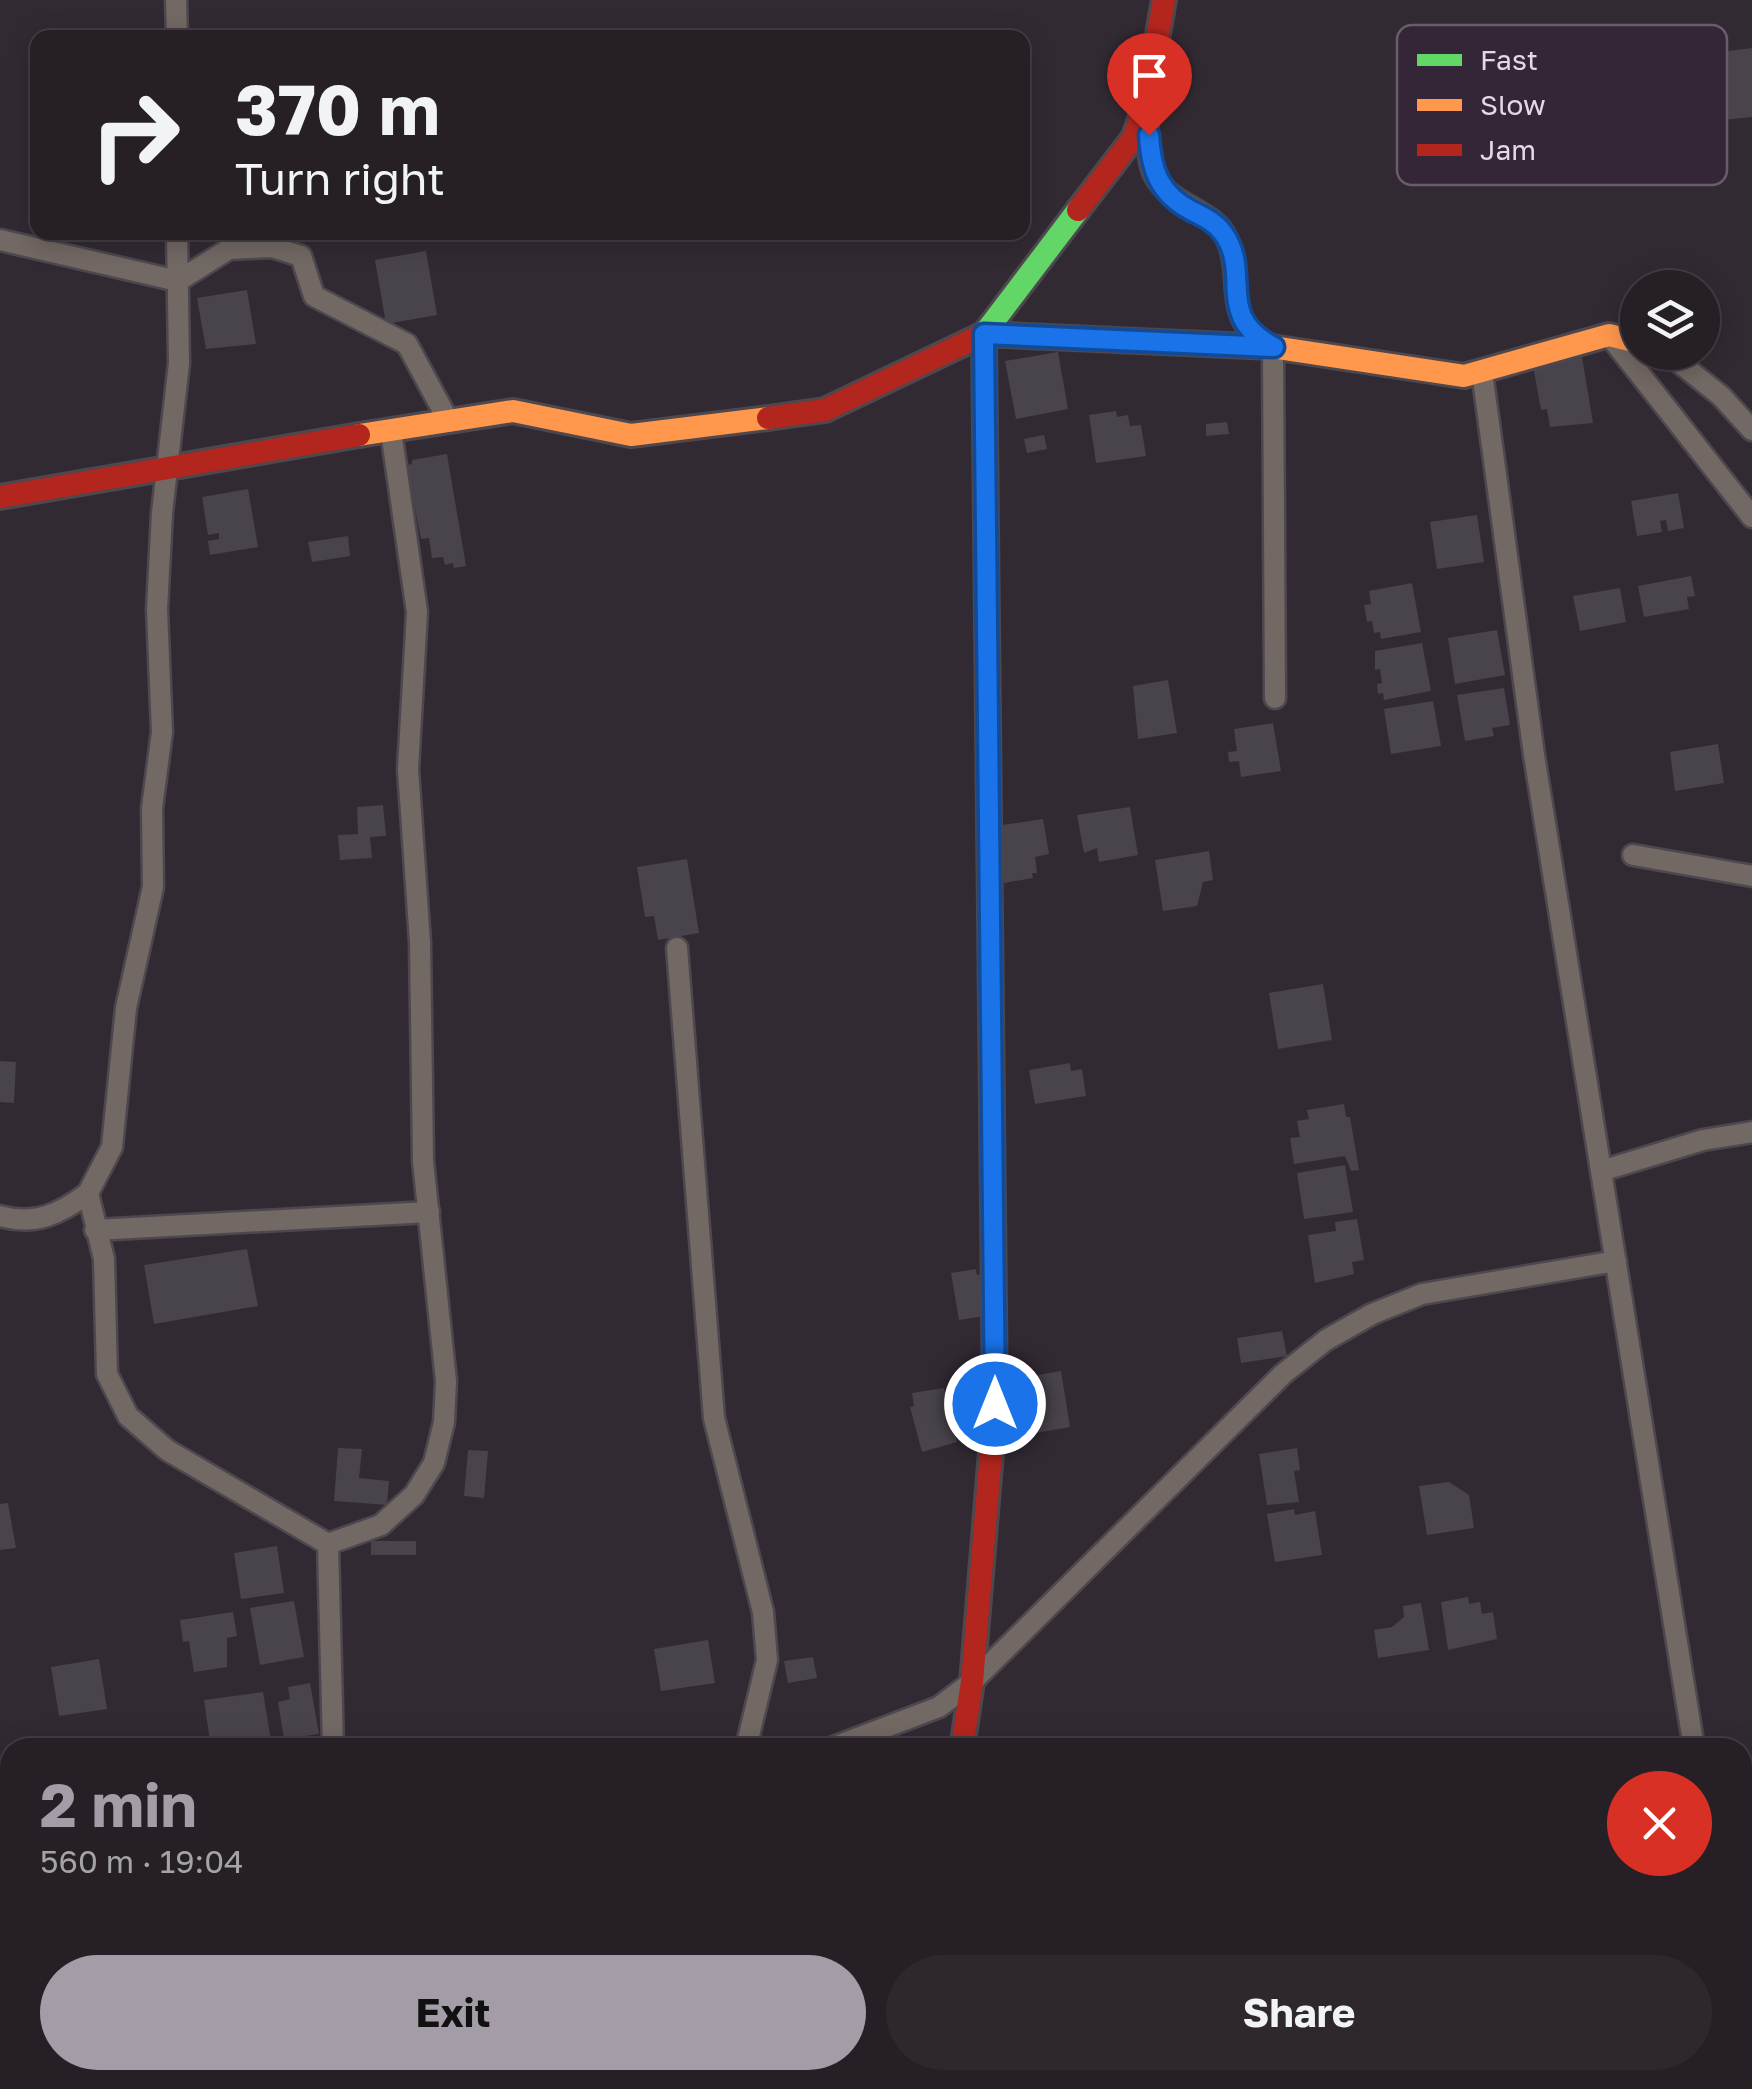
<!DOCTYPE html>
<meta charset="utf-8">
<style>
body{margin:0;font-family:"Golos Text",sans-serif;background:#2e282e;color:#f1f3f6;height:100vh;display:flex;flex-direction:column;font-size:38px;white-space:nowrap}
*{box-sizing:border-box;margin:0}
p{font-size:32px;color:#a4a3a7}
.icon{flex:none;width:55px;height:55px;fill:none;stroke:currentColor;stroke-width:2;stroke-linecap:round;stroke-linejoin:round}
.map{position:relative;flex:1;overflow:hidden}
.sheet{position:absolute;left:0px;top:1738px;width:1752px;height:352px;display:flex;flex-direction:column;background:#262026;border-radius:30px 30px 0 0;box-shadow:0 5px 25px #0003,0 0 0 2px #423e43}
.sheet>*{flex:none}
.banner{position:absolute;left:30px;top:30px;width:1000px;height:210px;border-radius:20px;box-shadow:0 5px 25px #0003,0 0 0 2px #423e43;background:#262026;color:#f1f3f6;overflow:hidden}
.tools{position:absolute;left:1620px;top:270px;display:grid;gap:20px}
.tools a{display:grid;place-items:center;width:100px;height:100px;border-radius:50%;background:#262026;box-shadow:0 5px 25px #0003,0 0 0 2px #423e43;font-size:50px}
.pin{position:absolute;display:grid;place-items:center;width:85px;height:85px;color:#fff;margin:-102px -42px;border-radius:50% 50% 50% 0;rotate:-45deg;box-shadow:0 0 10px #0007}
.pin .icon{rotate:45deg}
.me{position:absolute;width:110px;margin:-55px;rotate:0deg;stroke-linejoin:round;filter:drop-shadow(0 0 8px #0008)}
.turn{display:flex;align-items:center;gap:35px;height:210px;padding:0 40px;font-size:45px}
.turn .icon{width:130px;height:130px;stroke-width:2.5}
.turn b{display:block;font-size:70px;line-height:85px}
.round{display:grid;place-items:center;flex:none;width:105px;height:105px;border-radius:52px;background:#2e282e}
.head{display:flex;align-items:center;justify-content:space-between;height:170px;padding:0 40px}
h1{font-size:60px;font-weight:700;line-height:75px;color:#a49ca6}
.action{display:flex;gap:20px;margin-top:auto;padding:20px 40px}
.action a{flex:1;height:115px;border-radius:60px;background:#a49ca6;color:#111;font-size:40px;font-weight:700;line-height:115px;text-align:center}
.action a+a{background:#2e282e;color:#f1f3f6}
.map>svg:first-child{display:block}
</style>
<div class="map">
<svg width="1752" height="2089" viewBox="0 0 1752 2089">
<rect width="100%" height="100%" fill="#322a33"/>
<path fill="#49434b" d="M1752,48V117L1722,120L1713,53Z
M426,251L437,315L386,324L375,260Z
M247,290L256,344L206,349L197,298Z
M1058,352L1068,409L1016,419L1005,361Z
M1582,357L1593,423L1550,427L1547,409L1541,410L1533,366Z
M1116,411L1117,417L1128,415L1130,426L1141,425L1146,456L1096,463L1089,415Z
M1227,422L1229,434L1206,436V424Z
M1044,435L1047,449L1027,453L1024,439Z
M447,454L466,566L454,568L453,563L445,565L443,557L432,558L429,538L421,539L406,465L412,464V460Z
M248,489L258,547L210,555L208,541L219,539V533L208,535L202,497Z
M1678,493L1684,528L1668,531L1666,520L1660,521L1662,532L1637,536L1631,501Z
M1477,515L1484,562L1437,569L1430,522Z
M348,536L350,556L312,562L308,542Z
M1691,576L1695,596L1687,597L1689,609L1644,617L1638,586Z
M1412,583L1421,632L1381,639L1380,632L1374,633L1372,621L1367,622L1364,605L1371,604L1369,591Z
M1620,588L1626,622L1580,631L1573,596Z
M1497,630L1505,675L1455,684L1448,638Z
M1422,643L1431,691L1384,700L1383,693L1378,694L1377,684L1382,683L1380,669L1375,670V651Z
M1168,680L1177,733L1138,739L1133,686Z
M1504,688L1510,725L1492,728L1494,736L1465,741L1457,695Z
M1433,701L1441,746L1391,754L1384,709Z
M1273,723L1281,771L1241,777L1239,761L1229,762L1228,752L1237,751L1234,729Z
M1718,744L1724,783L1675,791L1670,752Z
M383,805L386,836L370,837L372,858L340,860L338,835L358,834L357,807Z
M1130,807L1138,855L1099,862L1097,848L1084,853L1077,815Z
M1043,819L1049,854L1035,857L1037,873H1032L1033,878L1004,883L995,826Z
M1209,851L1213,880L1203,882L1197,906L1163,911L1155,860Z
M687,859L699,933L658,940L654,916L645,917L637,867Z
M1323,984L1332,1040L1278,1049L1269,993Z
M0,1061L16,1062L14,1103L0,1102Z
M1070,1063L1071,1071L1082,1069L1086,1096L1035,1104L1029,1070Z
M1344,1104L1346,1117H1350L1359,1170L1351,1171L1345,1156L1294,1164L1290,1138L1300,1137L1297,1121L1309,1119L1307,1110Z
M1345,1165L1353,1212L1304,1219L1297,1173Z
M1357,1219L1364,1260L1352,1262L1354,1274L1315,1283L1308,1235L1336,1231L1335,1222Z
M247,1249L258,1306L154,1324L144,1265Z
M976,1269L977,1275L984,1274L991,1315L959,1320L951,1273Z
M1282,1331L1287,1356L1241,1363L1237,1338Z
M1061,1371L1070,1427L1036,1433L1027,1377Z
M944,1388L957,1442L922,1452L910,1407L914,1406L912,1393Z
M338,1448L362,1449L359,1478L389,1481L387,1505L334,1501Z
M1297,1448L1300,1470L1294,1471L1299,1502L1267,1505L1259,1454Z
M468,1450L488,1451L484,1498L464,1496Z
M1449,1482L1469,1495L1474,1528L1427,1535L1419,1486Z
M8,1503L16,1548L0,1550V1504Z
M1294,1509L1295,1515L1315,1511L1322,1555L1275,1562L1267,1514Z
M371,1541H416V1555H371Z
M277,1546L284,1593L241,1599L234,1553Z
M1468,1597L1469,1604L1480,1602L1482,1614L1493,1612L1497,1639L1448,1650L1441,1602Z
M294,1601L304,1657L260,1665L250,1608Z
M1421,1603L1429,1650L1378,1658L1374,1630L1392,1627L1404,1617L1403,1606Z
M233,1612L237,1636L227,1638V1667L194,1672L189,1641L183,1642L180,1620Z
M708,1640L715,1683L661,1691L654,1649Z
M813,1657L817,1678L788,1683L784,1661Z
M99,1659L107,1709L59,1716L51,1667Z
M310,1683L319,1734L284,1739L278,1702L290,1699L288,1687Z
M263,1692L271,1741L211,1748L204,1700Z
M77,2080H124L123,2089H84Z
M142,2080H177V2089H144Z
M192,2080L242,2084V2089H193L188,2084Z
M564,2080H611L612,2087L565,2089Z"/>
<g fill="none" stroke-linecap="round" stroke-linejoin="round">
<g stroke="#4d474e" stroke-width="25">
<path id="street" d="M176,0L177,38
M1147,109C1148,128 1146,154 1153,172C1167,206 1214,208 1227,239C1246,285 1219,319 1273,347L1275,698
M177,232L179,363L162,513L157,609L162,732L152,808L153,887L126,1008L112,1147L88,1193L104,1259L107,1374L128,1416L167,1450L328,1544L333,1748
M0,240L178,281L229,249L272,247L301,256L314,296L407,344L449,422
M1609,335L1752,517
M1666,352L1721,396L1752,430
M1482,372L1534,755L1694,1748
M1633,855L1752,876
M677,948L714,1418L763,1612L767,1660L746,1748
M1601,1171L1703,1140L1752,1132
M0,1216C35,1226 60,1214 88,1193
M95,1230L429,1212
M328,1544L381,1525L414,1495L434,1463L444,1422L446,1381L423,1161L420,942L408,769L417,612L391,431
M831,1748L939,1707L972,1682L1283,1374L1326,1340L1372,1314L1422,1294L1616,1261
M0,1935L10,1933
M1742,2043L1750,2089
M516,2080L518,2089
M978,2080L979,2089"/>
</g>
<g stroke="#4d474e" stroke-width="28">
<path id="fast" d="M992,1110L984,334L1078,210"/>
</g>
<g stroke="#4d474e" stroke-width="28">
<path id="slow" d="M1272,347L1464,376L1609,335L1638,342
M359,435L513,411L631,435L768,418"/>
</g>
<g stroke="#4d474e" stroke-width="28">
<path id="jam" d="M1078,210L1134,137L1146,102L1164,0
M768,418L825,410L984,334L1272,347
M0,497L359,435
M962,1748L972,1682L995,1404L992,1110"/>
</g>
<use href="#street" stroke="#726864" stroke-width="20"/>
<use href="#fast" stroke="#63d668" stroke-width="22"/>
<use href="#slow" stroke="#ff974d" stroke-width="22"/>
<use href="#jam" stroke="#b3261e" stroke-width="22"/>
</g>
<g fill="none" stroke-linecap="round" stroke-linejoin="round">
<g stroke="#114b97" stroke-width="25">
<path id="route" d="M995,1404L984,334L1274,347C1213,315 1253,274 1223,233C1215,222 1204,217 1192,211C1159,194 1151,170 1149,135"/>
</g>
<use href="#route" stroke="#1a73e8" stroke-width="18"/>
</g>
<rect x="1397" y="25" width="330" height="160" rx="15" fill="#352637" stroke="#695c6b" stroke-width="2.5"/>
<rect x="1417" y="54" width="45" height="12" fill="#63d668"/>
<rect x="1417" y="99" width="45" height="12" fill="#ff974d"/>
<rect x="1417" y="144" width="45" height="12" fill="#b3261e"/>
<g font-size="28" fill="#e2d9e4">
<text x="1480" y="70">Fast</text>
<text x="1480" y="115">Slow</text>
<text x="1480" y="160">Jam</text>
</g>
</svg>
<div class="tools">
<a><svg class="icon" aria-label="layers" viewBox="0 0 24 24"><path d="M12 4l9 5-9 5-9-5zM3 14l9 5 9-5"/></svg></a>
</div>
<div class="pin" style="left:1149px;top:135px;background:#d93025"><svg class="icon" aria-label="arrive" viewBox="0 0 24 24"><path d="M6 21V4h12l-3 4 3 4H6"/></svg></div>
<svg class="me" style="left:995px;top:1404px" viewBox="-20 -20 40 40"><circle r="17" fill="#1a73e8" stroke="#fff" stroke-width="3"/><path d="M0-11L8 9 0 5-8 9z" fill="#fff"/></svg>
<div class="banner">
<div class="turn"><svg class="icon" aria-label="right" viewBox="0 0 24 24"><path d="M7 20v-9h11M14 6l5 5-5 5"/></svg><div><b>370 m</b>Turn right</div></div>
</div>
<section class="sheet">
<div class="head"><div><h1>2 min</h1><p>560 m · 19:04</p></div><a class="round" style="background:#d93025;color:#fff"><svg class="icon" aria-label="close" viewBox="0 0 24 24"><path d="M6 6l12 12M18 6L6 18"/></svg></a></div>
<div class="action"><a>Exit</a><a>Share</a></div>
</section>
</div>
